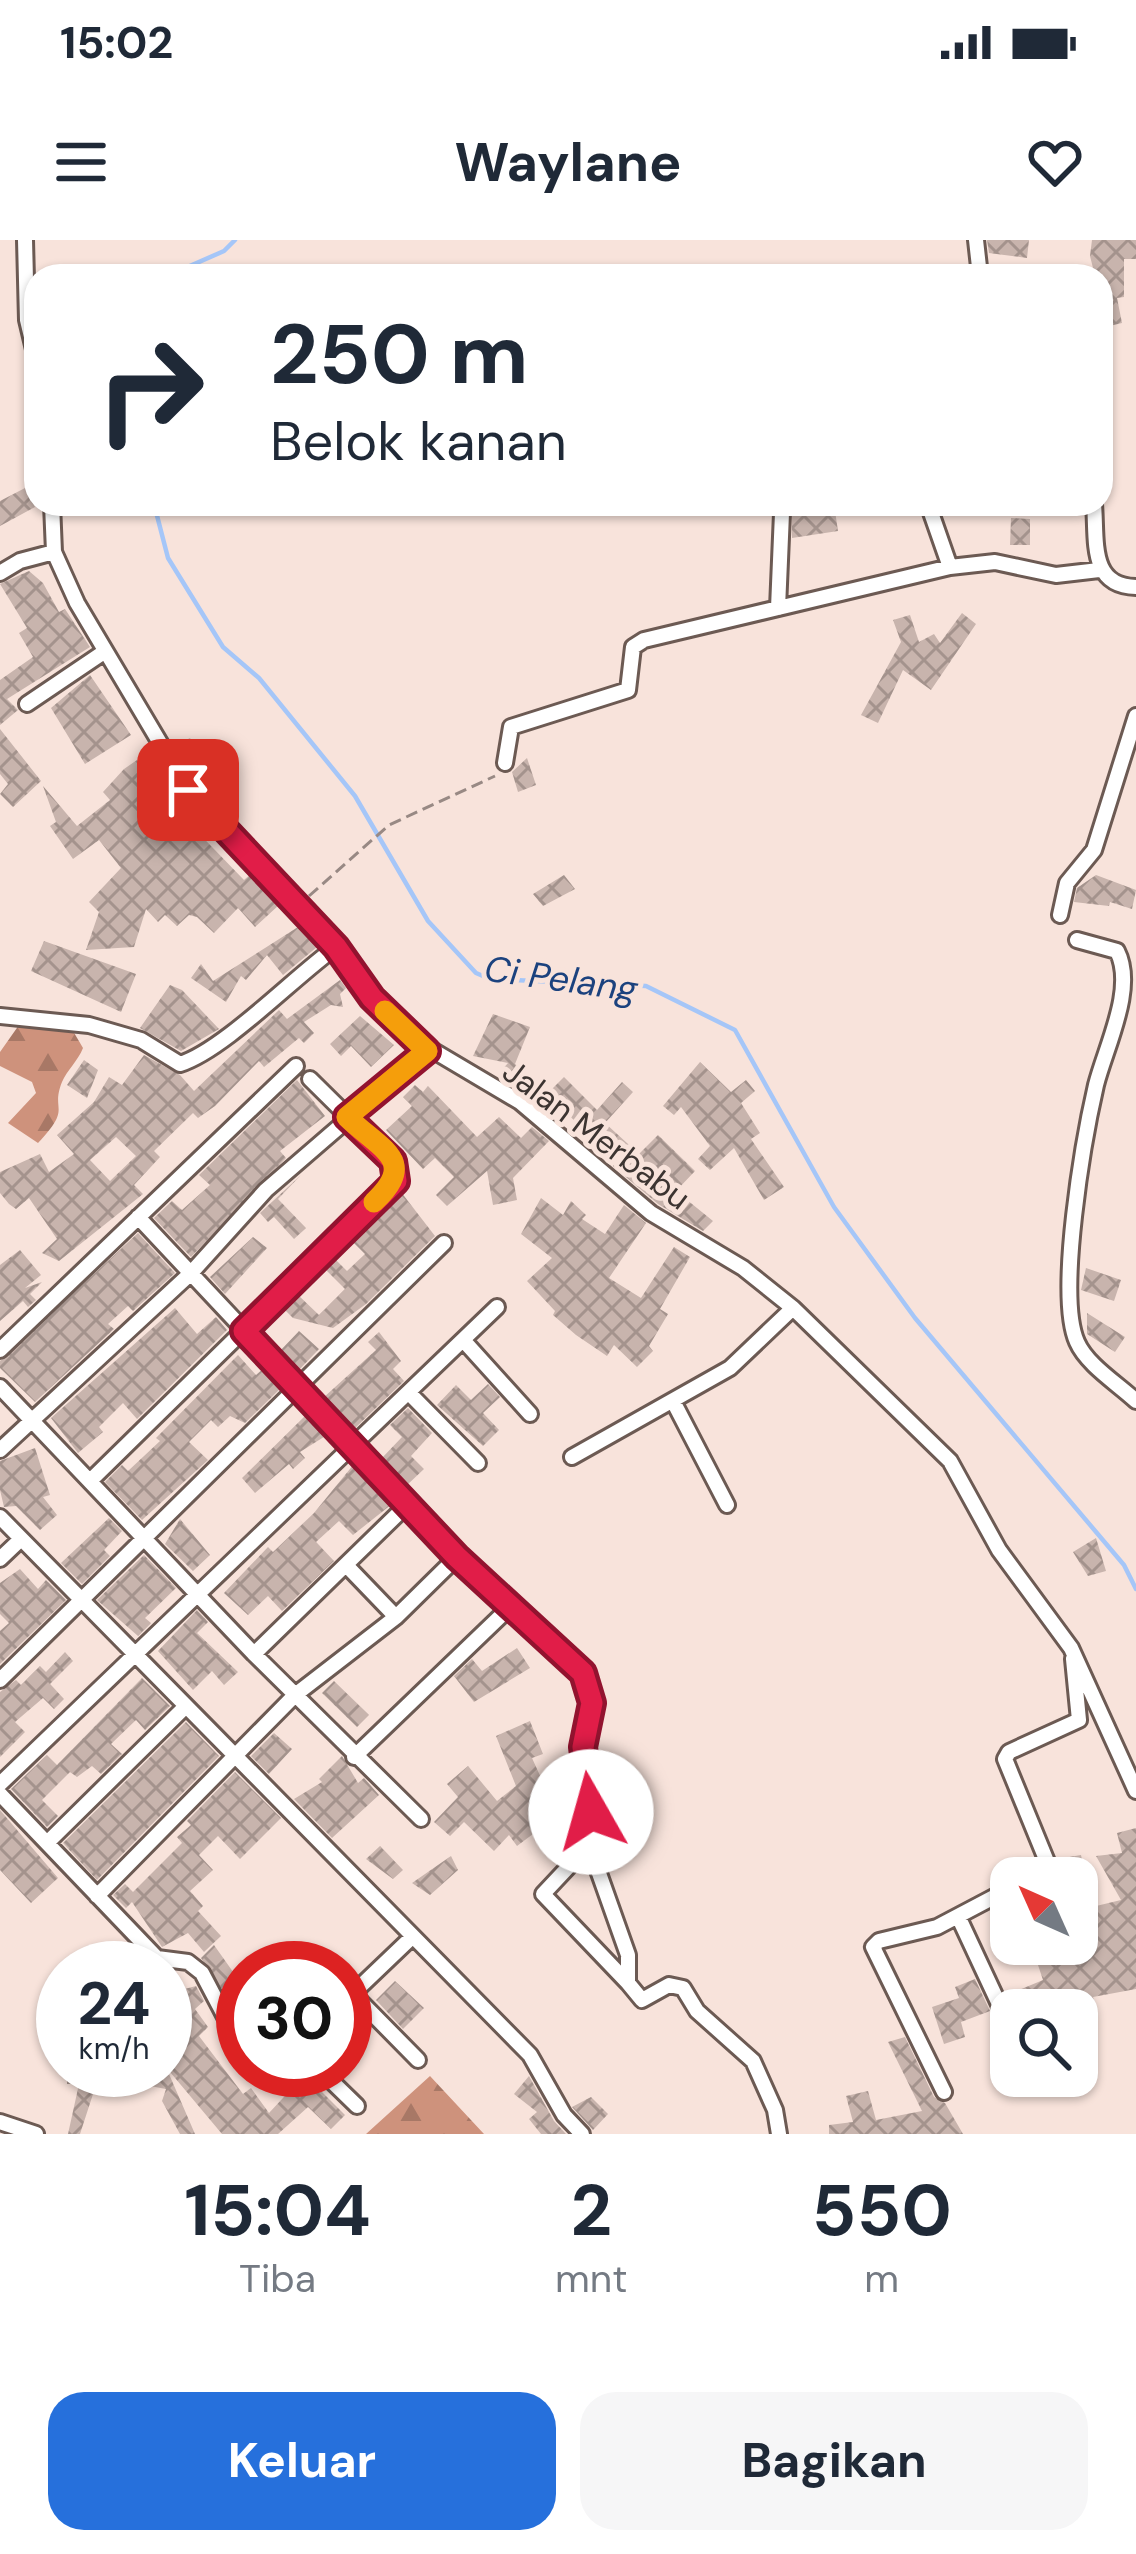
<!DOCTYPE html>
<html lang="id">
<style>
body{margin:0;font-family:"DM Sans",sans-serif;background:#f6f6f7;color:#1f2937;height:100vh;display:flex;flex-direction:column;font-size:45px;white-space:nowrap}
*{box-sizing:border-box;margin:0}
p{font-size:39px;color:#747a83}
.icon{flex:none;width:66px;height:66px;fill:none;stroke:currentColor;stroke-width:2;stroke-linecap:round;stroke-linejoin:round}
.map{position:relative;height:1894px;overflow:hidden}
.side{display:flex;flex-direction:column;background:#fff;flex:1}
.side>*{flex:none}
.hud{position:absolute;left:24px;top:24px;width:1089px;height:252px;border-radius:36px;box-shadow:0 3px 9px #0004;background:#fff;color:#1f2937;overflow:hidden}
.needle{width:78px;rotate:315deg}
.fabs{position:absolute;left:990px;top:1617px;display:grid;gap:24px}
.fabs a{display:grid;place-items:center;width:108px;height:108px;border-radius:24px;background:#fff;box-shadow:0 3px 9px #0004;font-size:60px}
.speed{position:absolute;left:36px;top:1701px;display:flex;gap:24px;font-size:60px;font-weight:700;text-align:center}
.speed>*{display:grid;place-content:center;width:156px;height:156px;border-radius:50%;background:#fff;box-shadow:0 3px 9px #0004;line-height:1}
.speed small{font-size:30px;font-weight:400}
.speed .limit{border:18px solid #d22;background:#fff;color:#111}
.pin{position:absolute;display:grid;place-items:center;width:102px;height:102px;color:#fff;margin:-51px;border-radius:24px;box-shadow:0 6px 18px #0006}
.me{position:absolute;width:132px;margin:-66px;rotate:353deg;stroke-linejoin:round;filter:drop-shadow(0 0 9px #0008)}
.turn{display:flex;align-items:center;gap:42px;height:252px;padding:0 48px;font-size:54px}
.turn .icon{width:156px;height:156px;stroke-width:2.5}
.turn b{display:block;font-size:84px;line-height:102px}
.eta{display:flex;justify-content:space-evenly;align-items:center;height:204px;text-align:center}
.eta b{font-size:72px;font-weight:700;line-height:84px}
.cta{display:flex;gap:24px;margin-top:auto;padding:24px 48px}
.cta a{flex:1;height:138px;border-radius:36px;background:#2670dc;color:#fff;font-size:48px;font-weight:700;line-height:138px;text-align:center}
.cta a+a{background:#f6f6f7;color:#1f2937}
.status{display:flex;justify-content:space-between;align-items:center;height:84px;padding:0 60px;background:#fff;direction:ltr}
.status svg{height:33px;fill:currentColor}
header{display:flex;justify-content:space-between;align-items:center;height:156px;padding:0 48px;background:#fff;font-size:54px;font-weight:700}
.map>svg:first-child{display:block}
</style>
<div class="status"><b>15:02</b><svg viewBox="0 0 49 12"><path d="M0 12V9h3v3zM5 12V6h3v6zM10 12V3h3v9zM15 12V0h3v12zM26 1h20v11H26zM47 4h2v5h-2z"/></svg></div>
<header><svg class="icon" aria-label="menu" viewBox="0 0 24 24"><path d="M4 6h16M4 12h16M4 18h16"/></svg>Waylane<svg class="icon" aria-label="heart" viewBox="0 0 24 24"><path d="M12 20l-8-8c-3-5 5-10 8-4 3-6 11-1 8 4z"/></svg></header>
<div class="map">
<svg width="1136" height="1894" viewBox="0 0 1136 1894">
<defs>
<pattern id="forest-firs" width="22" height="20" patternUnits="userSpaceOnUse" patternTransform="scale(3)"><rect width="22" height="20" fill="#ce927c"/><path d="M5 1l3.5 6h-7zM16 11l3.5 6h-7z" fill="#a87866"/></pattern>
<pattern id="building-cross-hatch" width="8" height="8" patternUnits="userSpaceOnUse" patternTransform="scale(3)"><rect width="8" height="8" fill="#c8b4ad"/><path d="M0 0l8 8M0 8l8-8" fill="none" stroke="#a4938d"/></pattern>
</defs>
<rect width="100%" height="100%" fill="#f8e3db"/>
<path fill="url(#forest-firs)" d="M19,785L73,791L83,808C78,821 67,830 62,842C50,872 73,866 38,903L8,883L36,853L32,842L0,826V812Z
M430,1836L484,1894H366Z"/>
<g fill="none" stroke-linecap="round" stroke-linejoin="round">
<path stroke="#a5c6f8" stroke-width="4.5" d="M167,36L224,11L235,0
M154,264L168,318L223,407L259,438L355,556L428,681L476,733L490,739L646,746L735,790L834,967L915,1078L1124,1325L1136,1349"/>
</g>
<path fill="url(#building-cross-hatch)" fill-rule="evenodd" d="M987,0H1029L1027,18L989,13Z
M1092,0H1136V19H1124V57L1117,58L1122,83L1101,88V36H1095L1090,16Z
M25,248L35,267L0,286V261Z
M834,264L838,291L792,298V268Z
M1011,278L1030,279V305H1010Z
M29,331L43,343L59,372L65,369L90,407L7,459L18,470L0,485V440L33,417L19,393L27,388L0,344Z
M962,373L976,384L931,450L903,430L878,483L861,475L901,402L893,380L910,375L919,402L934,394L940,403Z
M90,435L131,495L85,524L51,468Z
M0,489L41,541L13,567L0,554L8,544L0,534Z
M190,498L205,525L198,529L228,563L222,569L198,545L176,506Z
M153,516L172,544L163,549L181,575L244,640L252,633L279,665L255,687L238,668L214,693L197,677L189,675L177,686L165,675L158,682L146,669L134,707L86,710L99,672L89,662L121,628L99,600L73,619L50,586L56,582L43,546L77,586L110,560L103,552L124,529L137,520L142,527Z
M527,518L536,545L518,552L512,532Z
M564,635L575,649L543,666L533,654Z
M1096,635L1136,650L1132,669L1110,662L1109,666L1074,662L1077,648Z
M298,687L317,707L283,735L267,715L246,740L241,736L226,762L191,738L201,724L213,741Z
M44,701L136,734L121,772L31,731Z
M340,740L346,748L340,754L343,767L331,765L304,782L314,793L304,803L299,798L264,827L259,821L215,866L198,878L193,873L154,911L160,917L134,945L143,954L59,1021L42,1013L57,999L29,958L16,969L9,964L0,953V932L40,914L49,932L74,914L57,895L94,862L109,837L122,845L144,815L180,835L194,851L279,770L287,779ZM116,897L136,916L110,941L90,920Z
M170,745L182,750L219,789L181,811L140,788Z
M493,774L530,787L515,824L542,846L532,858L500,832L508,823L473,816Z
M360,776L394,805L371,827L351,806L341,816L330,804Z
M84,820L98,830L87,858L67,845Z
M700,822L731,852L746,840L755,851L741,863L760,893L751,899L784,947L764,960L734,908L710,930L698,919L710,906L681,867L674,875L663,866Z
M564,837L597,870L622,842L633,852L605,883L639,914L658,895L695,931L676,951L713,981L703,991L658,964L613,926L617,922L547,854Z
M297,840L325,876L280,911L286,918L191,1017L154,978L172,961L182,970L210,945L199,935Z
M415,845L423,852L428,846L477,897L499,877L521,898L532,887L549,901L513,938L517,960L493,965L487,931L447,966L436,955L454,937L435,918L423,929L386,890L412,866L403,857Z
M301,935L278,959L306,988L294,999L274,977L268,982L260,973Z
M401,952L435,996L366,1064L333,1088L293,1078L283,1068L297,1054L319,1075L345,1049L324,1028L334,1018L347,1031L365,1014L353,1002Z
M541,958L563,975L571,961L586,975L582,979L605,994L624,965L646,983L609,1038L641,1058L674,1007L690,1017L660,1069L668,1074L649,1106L653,1111L637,1127L614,1105L607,1116L576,1095L553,1075L555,1071L527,1041L552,1018L521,994Z
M138,993L175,1033L133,1071L128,1066L108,1084L114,1089L35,1162L0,1128V1121Z
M253,997L267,1008L225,1054L210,1037Z
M20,1010L41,1035L25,1048L42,1042L30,1054L36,1060L28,1067L23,1061L0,1081V1025Z
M1086,1028L1121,1040L1114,1061L1081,1050Z
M175,1068L197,1094L216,1077L227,1090L137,1179L123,1163L99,1187L103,1192L78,1213L51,1178Z
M1087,1073L1125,1097L1115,1112L1087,1094Z
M299,1091L319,1109L298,1131L280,1111Z
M379,1092L401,1121L393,1129L404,1141L353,1190L323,1158L376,1110L368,1102Z
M238,1115L256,1135L264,1128L282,1147L245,1183L230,1176L218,1187L211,1180L189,1202L208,1220L142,1280L105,1242L122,1225L128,1231L160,1201L156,1198Z
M488,1144L500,1157L483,1173L499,1190L483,1206L437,1165L456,1145L471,1160Z
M408,1168L432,1193L411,1216L424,1229L406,1246L381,1219L402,1197L390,1185Z
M307,1174L327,1195L300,1212L305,1218L293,1229L289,1224L255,1253L242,1238Z
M35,1208L50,1255L43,1257L57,1275L40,1290L16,1266L4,1267L0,1250V1221Z
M354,1224L392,1264L353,1295L339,1281L316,1302L334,1321L282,1371L268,1356L248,1375L224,1353L268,1307L273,1312L314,1273Z
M109,1278L122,1291L104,1310L110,1316L82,1344L61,1323Z
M180,1279L210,1315L193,1331L165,1304Z
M1096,1298L1106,1331L1088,1336L1073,1312Z
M144,1315L176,1348L145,1378L151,1383L138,1396L97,1360Z
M20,1329L38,1349L46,1340L66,1360L0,1424V1391L9,1383L0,1374V1343Z
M197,1370L208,1382L197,1393L238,1432L224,1445L212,1431L193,1450L158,1411Z
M517,1408L530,1428L474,1462L454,1436L472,1419L482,1431Z
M65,1412L73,1421L50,1444L64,1459L54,1469L43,1458L15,1482L25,1492L0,1517V1452L16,1440L21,1445L40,1426L46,1432Z
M142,1438L170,1466L145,1490L136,1480L111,1504L122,1514L101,1534L92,1526L77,1537L70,1532L42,1560L58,1576L47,1587L11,1549L47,1515L57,1525Z
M334,1441L369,1475L357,1487L322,1453Z
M530,1481L543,1514L532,1518L542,1540L564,1539L565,1572L536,1573L545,1585L517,1606L509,1595L494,1611L464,1582L450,1596L434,1582L458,1557L447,1544L468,1526L497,1561L516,1546L496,1496Z
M186,1482L219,1516L97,1640L63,1603Z
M274,1493L292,1509L269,1534L251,1516Z
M342,1516L358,1543L364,1538L379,1555L332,1598L294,1559L322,1542L319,1539Z
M235,1532L281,1578L240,1619L218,1596L199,1615L213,1630L190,1651L203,1666L198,1671L221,1696L204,1712L188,1693L162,1707L132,1662L126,1668L113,1655L125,1644L133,1652L182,1603L177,1597L191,1585L187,1581Z
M0,1570L58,1638L31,1663L0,1630Z
M1136,1588V1749L1093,1757L1096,1766L1083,1770H1014L1007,1755L1043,1740L1031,1704H1077V1638H1062L1058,1619L1081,1615L1092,1667L1121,1660L1096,1616L1122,1613L1117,1593Z
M380,1606L403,1630L393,1639L366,1619Z
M451,1616L458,1630L430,1655L412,1643Z
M214,1705L243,1746V1767L228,1758L201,1718Z
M975,1739L990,1771L961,1782L965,1797L944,1804L932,1767L959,1758L955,1747Z
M395,1741L424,1768L403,1789L376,1760Z
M196,1746L204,1761L195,1769L208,1787L199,1796L243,1854L251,1848L269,1873L309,1830L312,1842L345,1875L331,1889L308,1867L278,1894H222L165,1826V1811L190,1784L173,1752Z
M905,1797L934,1857L945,1863L963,1894H829V1885L853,1882L846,1856L868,1851L876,1880L922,1871L888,1802Z
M67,1830L169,1834L195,1894H180L162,1861L166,1849L123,1841V1847L94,1851L80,1894H68L79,1844H67Z
M529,1836L554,1881L566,1894H541L529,1879L537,1872L514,1854Z
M591,1857L608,1874L593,1890L572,1867Z"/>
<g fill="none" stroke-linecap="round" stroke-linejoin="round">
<g stroke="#6c5a53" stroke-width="20">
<path id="street" d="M25,0L27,80L36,118
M976,0L980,36
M52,264L54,312L77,363L188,550L299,666L372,758L412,798L520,862L651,973L743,1028L793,1068L950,1221L999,1310L1071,1408L1136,1551
M928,264L950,327
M1094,264C1097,301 1089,346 1136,347
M0,333L20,321L54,312
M778,368L782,273
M27,464L104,412
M505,523L511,487L628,450L633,407L644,400L950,327L995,322L1056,335L1099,330
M1060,675L1067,643L1094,610L1136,476
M1077,700L1117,711C1136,748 1106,806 1096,845C1084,897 1056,1055 1077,1102C1087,1125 1118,1144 1136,1161
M0,776L89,785L141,800L180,824C224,810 293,738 336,707
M138,977L457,1317L583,1433L592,1463L583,1507L591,1572L589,1605L628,1715V1743L642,1760L669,1745L683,1748L697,1771L753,1821L775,1870L779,1894
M464,1101L530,1174
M0,1110L296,826
M0,1147L254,1414L421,1579
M411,1155L478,1223
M673,1161L727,1265
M0,1210L191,1033L266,950L427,811
M572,1217L730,1128L793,1068
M90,1241L396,941L393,921L310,839
M0,1277L530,1815L564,1875L582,1894
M0,1319L21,1299
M346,1325L396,1377
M254,1414L408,1264
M0,1440L444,1003
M354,1517L509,1368
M0,1544L497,1067
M0,1554L157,1718L188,1722L202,1733L243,1811
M47,1603L184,1468
M589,1605L543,1654L628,1743
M1032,1638L1048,1624L1005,1519L1009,1512L1079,1480L1073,1419
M97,1656L295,1455L396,1377L457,1317
M958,1676L1006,1779
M353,1754L418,1820
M345,1761L412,1697
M256,1830H273
M320,1830L357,1866
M944,1852L873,1707L879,1701L937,1687L1011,1648
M0,1882L36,1894"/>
</g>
<path stroke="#988984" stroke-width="3" stroke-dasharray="12 6" stroke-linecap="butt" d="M309,656L389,585L495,536"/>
<use href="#street" stroke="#fff" stroke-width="14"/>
</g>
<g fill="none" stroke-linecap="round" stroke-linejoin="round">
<g stroke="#92132f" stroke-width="30">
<path id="route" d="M188,550L336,707L372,758L427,811L347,877L393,921L396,941L244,1091L457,1317L583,1433L592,1463L583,1507L591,1572"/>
</g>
<use href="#route" stroke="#e11d48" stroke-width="21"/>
<path stroke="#f59e0b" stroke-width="21" d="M374,962C418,920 382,911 347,877L427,811L385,771"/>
</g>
<g text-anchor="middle" stroke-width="10" stroke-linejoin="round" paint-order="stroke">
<g font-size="33" fill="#3c3431" stroke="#f8e3db">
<text transform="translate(597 894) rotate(37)" y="12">Jalan Merbabu</text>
</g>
<g font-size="36" font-style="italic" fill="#1b427e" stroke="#f8e3db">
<text transform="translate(561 738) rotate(8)" y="13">Ci Pelang</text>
</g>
</g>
</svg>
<div class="fabs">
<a><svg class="needle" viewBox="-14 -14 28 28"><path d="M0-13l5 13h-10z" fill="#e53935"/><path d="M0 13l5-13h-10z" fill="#747a83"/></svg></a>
<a><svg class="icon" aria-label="search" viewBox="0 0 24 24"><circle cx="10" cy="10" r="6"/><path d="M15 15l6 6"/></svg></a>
</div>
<div class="speed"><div>24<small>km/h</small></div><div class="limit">30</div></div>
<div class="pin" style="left:188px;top:550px;background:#d93025"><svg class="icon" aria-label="arrive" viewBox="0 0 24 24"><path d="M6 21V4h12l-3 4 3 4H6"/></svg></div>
<svg class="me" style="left:591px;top:1572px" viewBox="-20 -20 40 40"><circle r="19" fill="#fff"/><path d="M0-13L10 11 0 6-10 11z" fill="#e11d48"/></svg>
<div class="hud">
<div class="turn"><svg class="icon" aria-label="right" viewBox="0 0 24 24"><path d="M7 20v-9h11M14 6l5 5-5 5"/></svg><div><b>250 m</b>Belok kanan</div></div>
</div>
</div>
<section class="side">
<div class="eta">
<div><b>15:04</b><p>Tiba</p></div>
<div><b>2</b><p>mnt</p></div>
<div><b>550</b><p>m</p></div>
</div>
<div class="cta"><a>Keluar</a><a>Bagikan</a></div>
</section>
